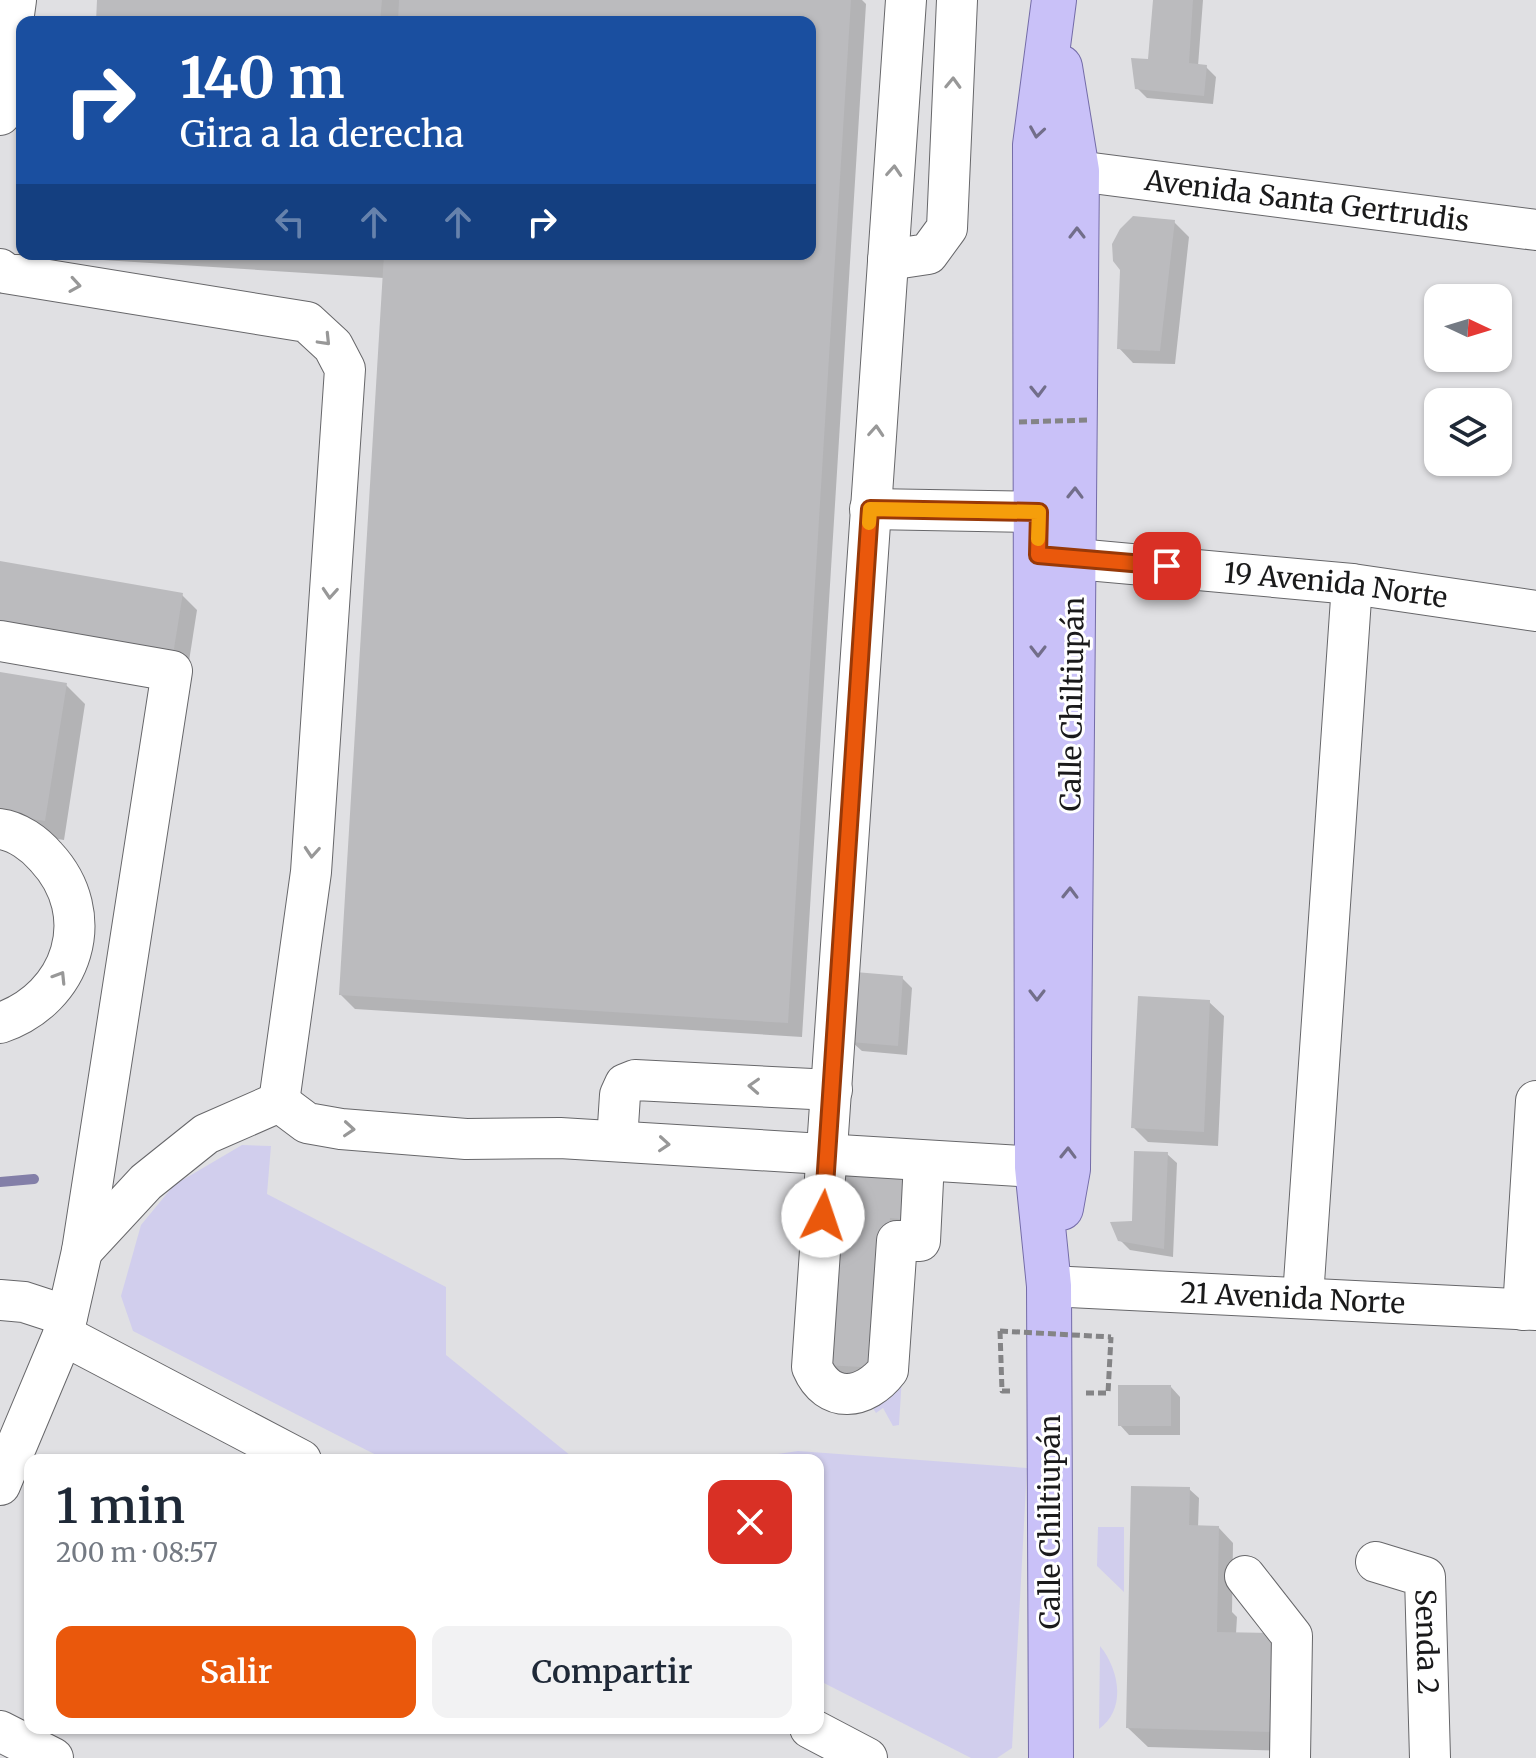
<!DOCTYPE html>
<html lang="es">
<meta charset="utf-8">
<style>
body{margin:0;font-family:Merriweather,serif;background:#f2f2f3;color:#1f2937;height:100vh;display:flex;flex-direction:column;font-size:30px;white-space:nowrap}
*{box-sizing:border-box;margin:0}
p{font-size:26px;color:#747a83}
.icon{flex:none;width:44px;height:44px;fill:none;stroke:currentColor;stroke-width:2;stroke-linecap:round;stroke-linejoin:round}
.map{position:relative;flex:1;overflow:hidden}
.side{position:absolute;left:24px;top:1454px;width:800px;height:280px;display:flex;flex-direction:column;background:#fff;border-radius:16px;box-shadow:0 2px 6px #0004}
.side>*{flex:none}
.guide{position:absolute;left:16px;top:16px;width:800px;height:244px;border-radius:16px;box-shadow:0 2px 6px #0004;background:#1a4fa0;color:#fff;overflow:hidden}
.needle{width:52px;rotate:94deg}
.buttons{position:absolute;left:1424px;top:284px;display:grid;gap:16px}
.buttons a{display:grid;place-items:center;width:88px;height:88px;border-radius:16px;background:#fff;box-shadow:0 2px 6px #0004;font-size:40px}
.pin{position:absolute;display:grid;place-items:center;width:68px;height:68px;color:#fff;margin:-34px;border-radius:16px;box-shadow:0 4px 12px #0006}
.me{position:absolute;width:88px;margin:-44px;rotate:4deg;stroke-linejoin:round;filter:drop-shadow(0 0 6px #0008)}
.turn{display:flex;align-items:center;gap:28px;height:168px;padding:0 32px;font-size:36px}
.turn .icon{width:104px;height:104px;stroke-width:2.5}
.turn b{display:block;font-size:56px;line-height:68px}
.lanes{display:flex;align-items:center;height:76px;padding:0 32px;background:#0003;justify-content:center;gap:40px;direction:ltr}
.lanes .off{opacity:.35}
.round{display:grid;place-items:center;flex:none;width:84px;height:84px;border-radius:16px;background:#f2f2f3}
.overview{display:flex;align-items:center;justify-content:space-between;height:136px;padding:0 32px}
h1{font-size:48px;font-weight:600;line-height:60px}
.cta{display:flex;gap:16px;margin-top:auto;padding:16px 32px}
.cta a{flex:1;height:92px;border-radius:16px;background:#ea580c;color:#fff;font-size:32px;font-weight:600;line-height:92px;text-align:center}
.cta a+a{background:#f2f2f3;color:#1f2937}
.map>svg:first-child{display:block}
</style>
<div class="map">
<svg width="1536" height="1758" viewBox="0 0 1536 1758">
<rect width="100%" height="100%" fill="#e0e0e3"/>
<path fill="#d1ceed" d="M242,1145L271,1146L267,1194L446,1287V1355L576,1460H386L133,1331L121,1296L141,1225L174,1185Z
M902,1377L899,1425L893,1426L883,1408L876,1413L869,1402Z
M798,1451L1027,1468L1012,1748L997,1758H971L818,1680V1460H735Z
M1098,1527H1124V1592L1097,1566Z
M1100,1646C1119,1669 1127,1709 1099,1729Z"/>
<path fill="#0003" d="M99,0H862L866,4L802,1037L355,1009L341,995L384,278L103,260L97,254H810V22H98Z
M1155,0H1203L1198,66L1206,67L1216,77L1213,104L1147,98L1137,88L1150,62Z
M1174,222L1189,237L1175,364L1133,363L1119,348L1122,269Z
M0,563L182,595L197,610L187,674Z
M0,674L66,685L85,704L64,840L0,830Z
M902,978L912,988L907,1055L862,1051L852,1042Z
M1209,1002L1224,1016L1218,1146L1148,1142L1134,1128Z
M1167,1154L1177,1163L1173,1257L1130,1250L1120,1240L1134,1222Z
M839,1172L913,1176L904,1232L894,1382L841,1379L826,1364Z
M1171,1387L1180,1397V1435H1129L1120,1425Z
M1189,1489L1199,1498L1198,1528H1219L1233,1543L1232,1612L1237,1617L1236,1634L1271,1635L1289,1751L1148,1747L1128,1728Z"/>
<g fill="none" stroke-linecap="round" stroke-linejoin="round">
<path stroke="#837fa8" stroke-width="10" d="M0,1182L34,1179"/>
</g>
<path fill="#bbbbbe" d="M97,0H382L380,22H96Z
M399,0H851L788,1023L339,995L384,254H810V22H398Z
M1153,0H1193L1189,63L1207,65L1204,96L1135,89L1131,58L1148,59Z
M1133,216L1175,220L1160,351L1117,349L1120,270L1113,261L1112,244L1120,229Z
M319,254H365V259Z
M0,561L183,593L172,661L0,631Z
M0,672L67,683L45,821L0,814Z
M855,972L903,976L898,1046L850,1042Z
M1138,996L1210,1000L1204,1132L1131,1128Z
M1134,1151L1168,1152L1164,1249L1118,1241L1110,1222L1132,1221Z
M837,1169L914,1174L910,1220L890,1218L880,1368L824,1365Z
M1118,1385H1171V1426H1118Z
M1131,1486L1190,1487L1189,1525L1219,1526L1217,1632L1272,1633L1270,1732L1126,1728Z"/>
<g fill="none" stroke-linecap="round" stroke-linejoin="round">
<g stroke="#67676a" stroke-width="42">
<g id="minor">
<path d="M906,0L812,1367C828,1405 865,1400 888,1370L897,1241H920L924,1161"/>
<path d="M0,115L16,0"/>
<path id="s1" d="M1077,171L1536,230"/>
<path d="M888,260L928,254L947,228L957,0"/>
<path d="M0,269L5,273L307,322L333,346L345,369L311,872L279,1102"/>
<path d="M870,509L1039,512"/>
<path id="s2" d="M1043,556L1352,584L1536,611"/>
<path d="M0,641L172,671L82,1251L63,1335L0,1485"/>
<path d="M0,829C17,831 35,844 46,857C100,915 73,998 0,1023"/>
<path d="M279,1102L307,1123L341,1129L466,1139L560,1138L1037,1167"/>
<path d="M617,1141L620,1095L625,1084L635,1080L832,1090"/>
<path d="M82,1251L146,1182L206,1134L279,1102"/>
<path id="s3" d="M1049,1286L1536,1310"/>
<path d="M1303,1297L1352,584"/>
<path d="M0,1300L24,1302L67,1316"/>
<path d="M1523,1310L1536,1101"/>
<path d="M63,1335L301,1460"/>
<path id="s4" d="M1376,1562L1425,1577L1430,1758"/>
<path d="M1245,1576L1292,1636L1290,1758"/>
<path d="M810,1728L867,1758"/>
<path d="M0,1731L53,1758"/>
</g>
</g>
<g stroke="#746ca8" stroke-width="46">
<path id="major" d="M1060,67L1077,171L1068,1169L1061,1208
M1051,1758L1049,1286L1037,1167L1035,145L1054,0"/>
</g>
<path stroke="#848486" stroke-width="5" stroke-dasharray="8 4" stroke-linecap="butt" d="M1000,1331L1002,1391H1013
M1086,1393H1108L1111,1337"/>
<use href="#minor" stroke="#fff" stroke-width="40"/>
<use href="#major" stroke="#c9c1f8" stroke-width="44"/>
<path stroke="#848486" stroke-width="5" stroke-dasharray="8 4" stroke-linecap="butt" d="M1019,422L1090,420
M1000,1331L1111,1337"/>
</g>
<defs><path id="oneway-chevron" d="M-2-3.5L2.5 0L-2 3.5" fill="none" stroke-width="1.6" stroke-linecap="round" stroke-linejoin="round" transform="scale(2)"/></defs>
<g stroke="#989898">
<use href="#oneway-chevron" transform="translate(953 83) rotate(-88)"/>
<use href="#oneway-chevron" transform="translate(894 171) rotate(-86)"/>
<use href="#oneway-chevron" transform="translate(75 285) rotate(9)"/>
<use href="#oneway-chevron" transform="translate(325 340) rotate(46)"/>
<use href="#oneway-chevron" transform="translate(876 431) rotate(-86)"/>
<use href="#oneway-chevron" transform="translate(330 593) rotate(94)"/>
<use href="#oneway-chevron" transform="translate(312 852) rotate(94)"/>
<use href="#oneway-chevron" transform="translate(60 977) rotate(-58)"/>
<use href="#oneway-chevron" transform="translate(754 1086) rotate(-177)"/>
<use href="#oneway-chevron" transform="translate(349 1129) rotate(4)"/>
<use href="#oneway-chevron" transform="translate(664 1144) rotate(4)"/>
</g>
<g stroke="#726e8a">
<use href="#oneway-chevron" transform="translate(1037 132) rotate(99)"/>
<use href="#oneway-chevron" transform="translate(1077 233) rotate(-90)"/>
<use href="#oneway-chevron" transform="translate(1038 391) rotate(89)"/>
<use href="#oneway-chevron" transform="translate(1075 493) rotate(-89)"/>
<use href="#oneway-chevron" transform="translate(1038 651) rotate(90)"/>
<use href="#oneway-chevron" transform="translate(1070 893) rotate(-89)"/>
<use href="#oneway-chevron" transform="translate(1037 995) rotate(90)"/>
<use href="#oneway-chevron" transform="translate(1068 1153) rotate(-89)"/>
</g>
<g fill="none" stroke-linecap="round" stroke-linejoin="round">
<g stroke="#983908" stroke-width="20">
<path id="route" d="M823,1216L870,509L1039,512L1038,555L1167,566"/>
</g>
<use href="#route" stroke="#ea580c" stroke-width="14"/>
<path stroke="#f59e0b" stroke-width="14" d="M869,523L870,509L1039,512L1038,539"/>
</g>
<g text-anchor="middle" stroke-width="6" stroke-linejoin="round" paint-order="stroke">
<g font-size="28" fill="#1a1a1b" stroke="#fff">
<text dy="10" stroke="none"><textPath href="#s1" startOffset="232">Avenida Santa Gertrudis</textPath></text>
<text dy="10" stroke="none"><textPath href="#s2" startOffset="294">19 Avenida Norte</textPath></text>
<text transform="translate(1072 704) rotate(-89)" y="10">Calle Chiltiupán</text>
<text dy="10" stroke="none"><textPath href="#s3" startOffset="244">21 Avenida Norte</textPath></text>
<text transform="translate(1050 1522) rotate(-90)" y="10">Calle Chiltiupán</text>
<text dy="10" stroke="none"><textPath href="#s4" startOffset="116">Senda 2</textPath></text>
</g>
</g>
</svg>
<div class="buttons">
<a><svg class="needle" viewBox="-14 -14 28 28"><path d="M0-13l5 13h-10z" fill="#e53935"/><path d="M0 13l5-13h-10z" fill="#747a83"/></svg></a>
<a><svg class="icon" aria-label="layers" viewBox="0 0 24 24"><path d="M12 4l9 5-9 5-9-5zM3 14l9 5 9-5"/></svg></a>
</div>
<div class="pin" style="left:1167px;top:566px;background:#d93025"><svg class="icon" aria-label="arrive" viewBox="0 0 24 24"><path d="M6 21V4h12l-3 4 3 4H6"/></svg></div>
<svg class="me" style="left:823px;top:1216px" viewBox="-20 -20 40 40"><circle r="19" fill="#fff"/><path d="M0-13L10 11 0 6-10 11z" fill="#ea580c"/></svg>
<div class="guide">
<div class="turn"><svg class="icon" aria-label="right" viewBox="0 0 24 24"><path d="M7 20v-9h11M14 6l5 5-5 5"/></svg><div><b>140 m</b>Gira a la derecha</div></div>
<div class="lanes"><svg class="icon off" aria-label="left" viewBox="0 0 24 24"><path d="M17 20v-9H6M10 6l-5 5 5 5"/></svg><svg class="icon off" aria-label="ahead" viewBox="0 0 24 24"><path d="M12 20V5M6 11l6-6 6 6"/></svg><svg class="icon off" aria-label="ahead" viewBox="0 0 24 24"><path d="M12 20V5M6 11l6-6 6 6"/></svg><svg class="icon" aria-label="right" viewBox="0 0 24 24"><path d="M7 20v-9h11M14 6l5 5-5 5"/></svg></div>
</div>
<section class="side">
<div class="overview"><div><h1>1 min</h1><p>200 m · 08:57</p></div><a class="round" style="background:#d93025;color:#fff"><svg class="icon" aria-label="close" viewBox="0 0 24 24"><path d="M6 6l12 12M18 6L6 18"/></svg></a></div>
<div class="cta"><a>Salir</a><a>Compartir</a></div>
</section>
</div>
